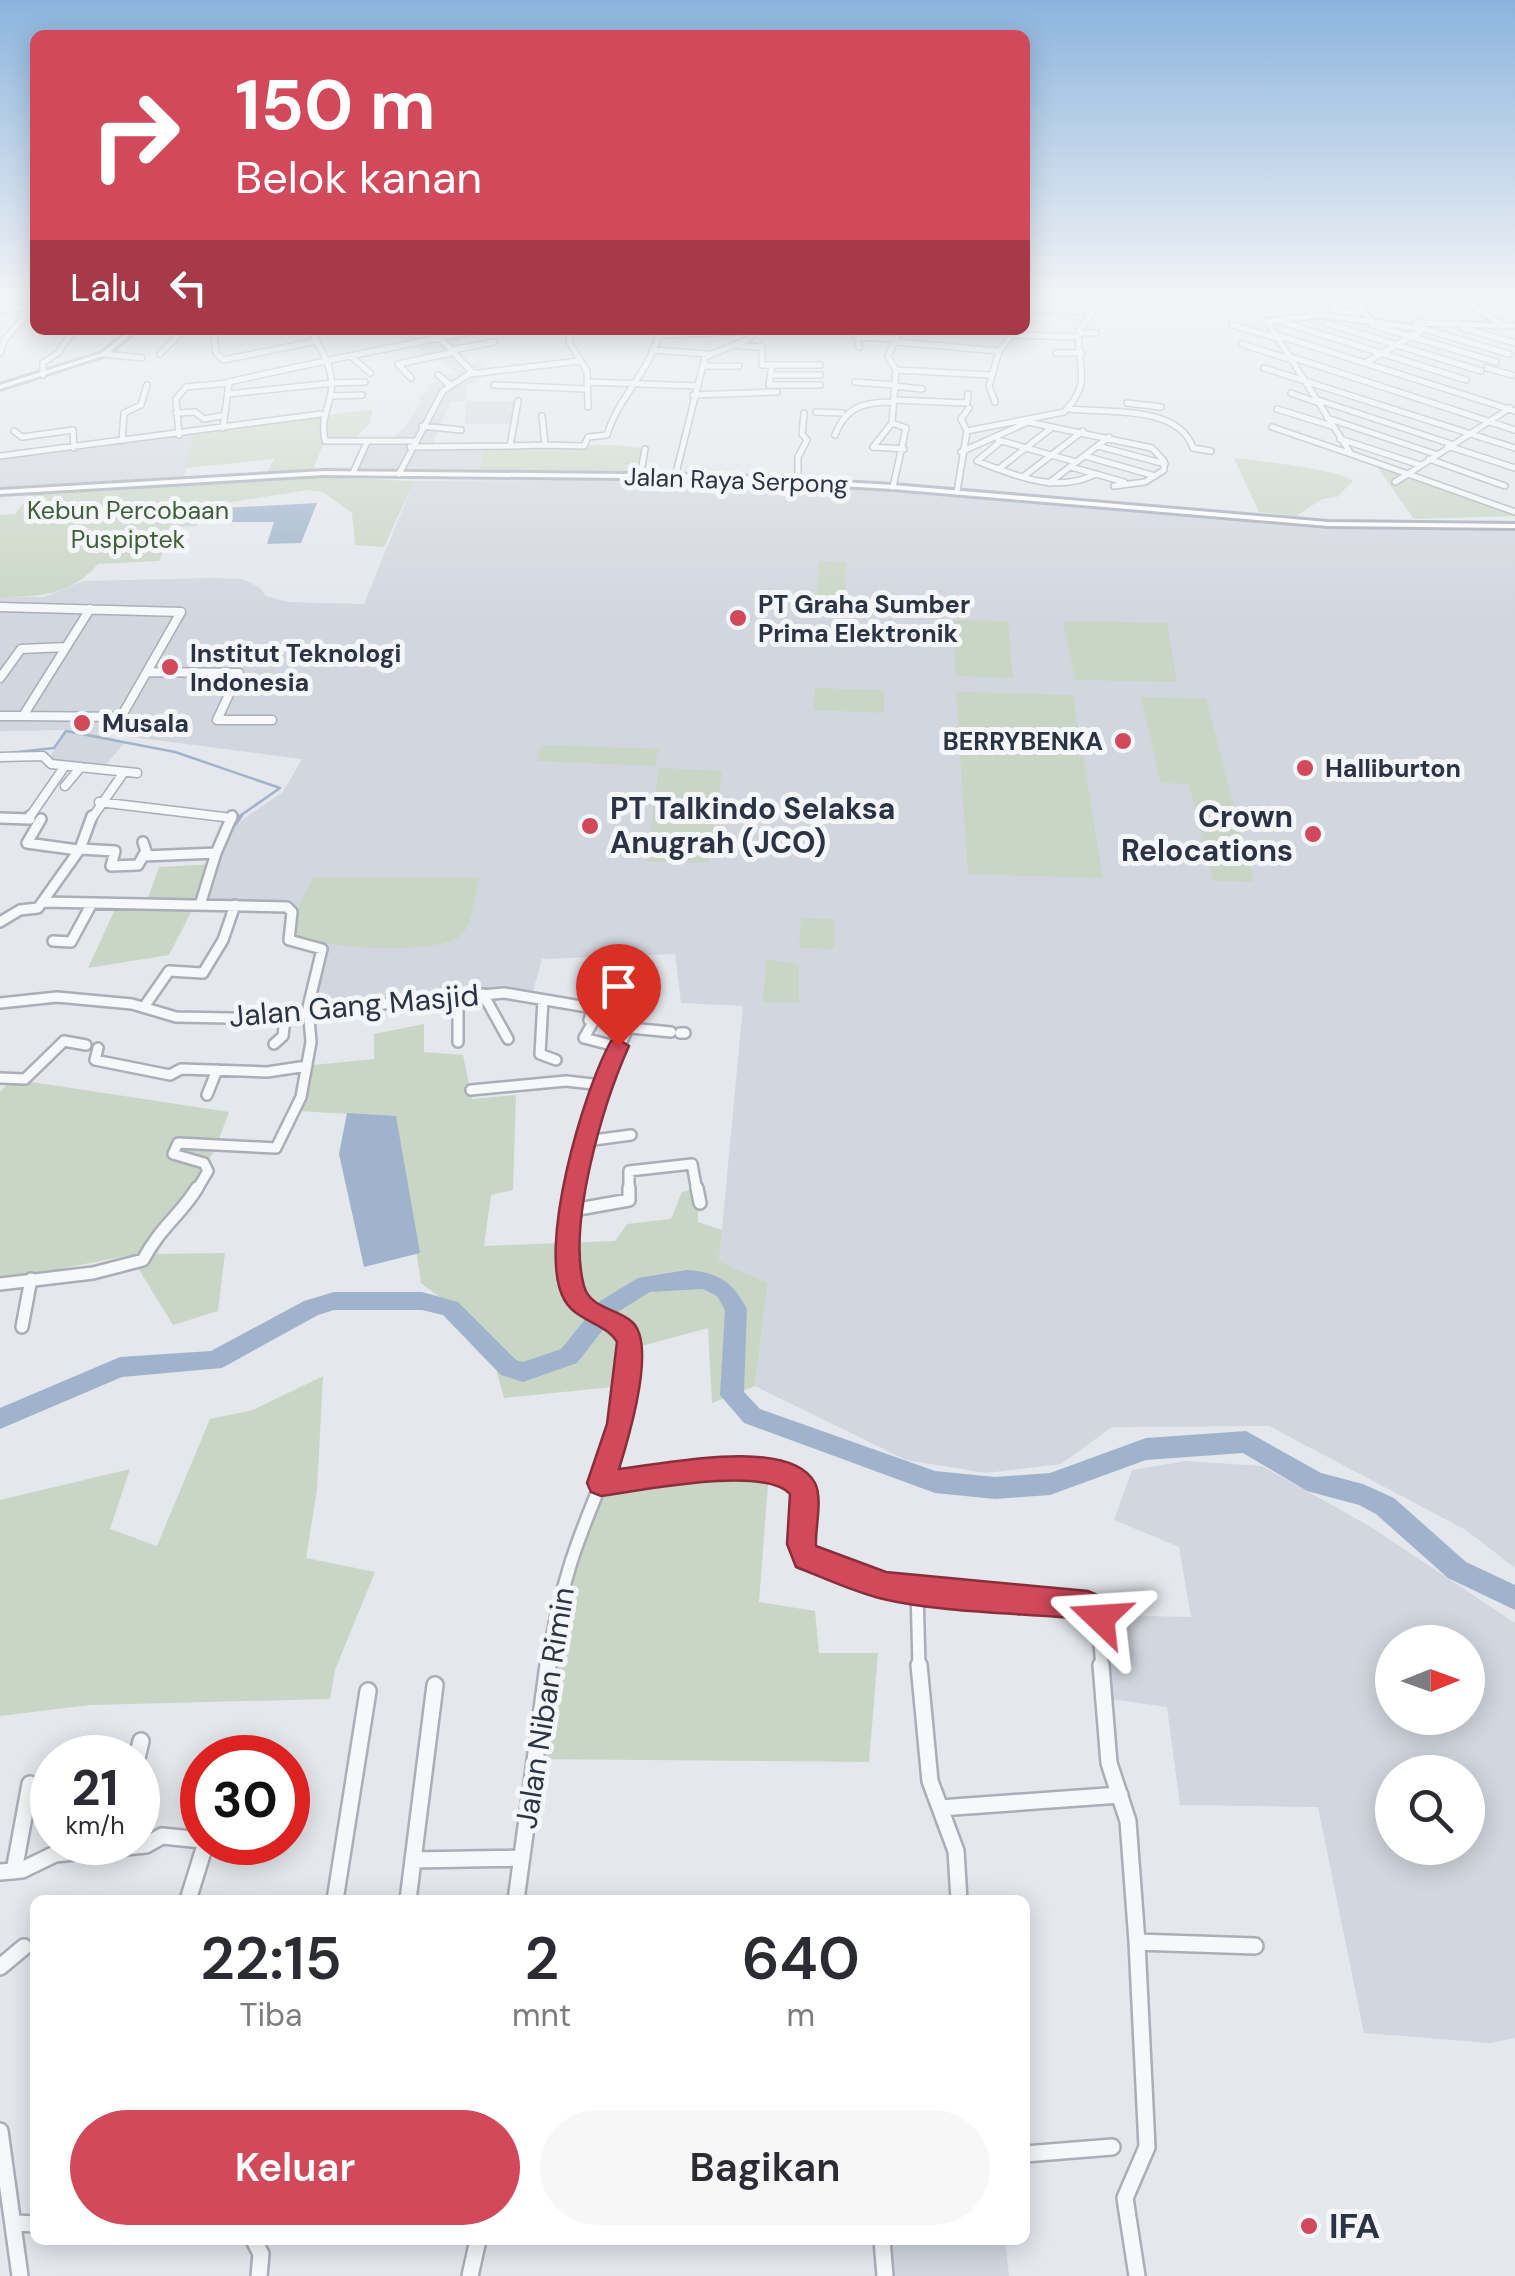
<!DOCTYPE html>
<html lang="id">
<style>
body{margin:0;font-family:"DM Sans",sans-serif;background:#f7f7f7;color:#2b2b33;height:100vh;display:flex;flex-direction:column;font-size:38px;white-space:nowrap}
*{box-sizing:border-box;margin:0}
p{font-size:32px;color:#7c7c81}
.icon{flex:none;width:55px;height:55px;fill:none;stroke:currentColor;stroke-width:2;stroke-linecap:round;stroke-linejoin:round}
.map{position:relative;flex:1;overflow:hidden}
.drawer{position:absolute;left:30px;top:1895px;width:1000px;height:350px;display:flex;flex-direction:column;background:#fff;border-radius:15px;box-shadow:0 5px 25px #0003}
.drawer>*{flex:none}
.banner{position:absolute;left:30px;top:30px;width:1000px;height:305px;border-radius:15px;box-shadow:0 5px 25px #0003;background:#d1495b;color:#fff;overflow:hidden}
.needle{width:65px;rotate:89deg}
.buttons{position:absolute;left:1375px;top:1625px;display:grid;gap:20px}
.buttons a{display:grid;place-items:center;width:110px;height:110px;border-radius:50%;background:#fff;box-shadow:0 5px 25px #0003;font-size:50px}
.speed{position:absolute;left:30px;top:1735px;display:flex;gap:20px;font-size:50px;font-weight:700;text-align:center}
.speed>*{display:grid;place-content:center;width:130px;height:130px;border-radius:50%;background:#fff;box-shadow:0 5px 25px #0003;line-height:1}
.speed small{font-size:25px;font-weight:400}
.speed .limit{border:15px solid #d22;background:#fff;color:#111}
.pin{position:absolute;display:grid;place-items:center;width:85px;height:85px;color:#fff;margin:-102px -42px;border-radius:50% 50% 50% 0;rotate:-45deg;box-shadow:0 0 10px #0007}
.pin .icon{rotate:45deg}
.me{position:absolute;width:110px;margin:-55px;rotate:290deg;stroke-linejoin:round;filter:drop-shadow(0 0 8px #0008)}
.turn{display:flex;align-items:center;gap:35px;height:210px;padding:0 40px;font-size:45px}
.turn .icon{width:130px;height:130px;stroke-width:2.5}
.turn b{display:block;font-size:70px;line-height:85px}
.then{display:flex;align-items:center;height:95px;padding:0 40px;background:#0003;gap:20px;font-size:38px}
.eta{display:flex;justify-content:space-evenly;align-items:center;height:170px;text-align:center}
.eta b{font-size:60px;font-weight:600;line-height:70px}
.primary-button{display:flex;gap:20px;margin-top:auto;padding:20px 40px}
.primary-button a{flex:1;height:115px;border-radius:60px;background:#d1495b;color:#fff;font-size:40px;font-weight:600;line-height:115px;text-align:center}
.primary-button a+a{background:#f7f7f7;color:#2b2b33}
.map>svg:first-child{display:block}
</style>
<div class="map">
<svg width="1515" height="2276" viewBox="0 0 1515 2276">
<rect width="100%" height="100%" fill="#e4e7ec"/>
<path fill="#d2d6de" fill-rule="evenodd" d="M401,330H453L467,350L458,353L468,363L483,360L489,372L480,374L479,382L467,384L466,401H520L514,424H465V401L450,402L432,446H485L478,475L354,474L370,442H390L407,424L420,404V394L429,392L428,384L443,381L442,375L457,374L437,356L429,358Z
M193,434L184,477L0,488V457Z
M709,479L898,489L1325,524L1515,525V1568L1466,1530L1269,1426L1112,1427L1061,1464L986,1473L906,1460L755,1386L768,1283L719,1261L743,1006L681,1003L675,954L542,959L533,991L316,1010L323,946L292,937L291,903L195,905L236,824L283,792L302,759L92,732L125,742L103,768L47,762L66,730L0,731V597H44L84,581L214,578L242,579L259,587L266,596L288,602L364,604L414,481Z
M1185,1461L1262,1466L1371,1527L1515,1623V2038L1490,2043L1364,2033L1318,1807L1180,1805L1167,1707L1110,1699L1105,1615L1191,1617L1179,1547L1114,1520L1132,1470ZM1392,1642H1468V1718H1392ZM1392,1772H1468V1848H1392Z
M881,2240H1005L1009,2276H883Z"/>
<path fill="#c9d6c5" d="M373,409L370,423L351,442H324L311,474L267,473L274,459L185,468L193,434Z
M616,445L648,449L644,476L478,475L485,446Z
M1234,458C1255,460 1342,470 1353,481L1337,497L1322,499L1296,516L1259,512Z
M1375,464L1515,516L1414,519Z
M323,477L414,481L384,547L355,545L352,513L323,492L307,490L206,506L197,526L173,527L159,561L98,564C72,595 39,597 0,597V515L15,514L32,492Z
M819,561L846,562L845,615L816,614Z
M953,620L1008,621L1013,678L956,676Z
M1063,621L1167,623L1177,682L1075,680Z
M815,688L884,690V713L813,710Z
M956,692L1073,695L1103,878L968,874Z
M1141,697L1206,699L1254,882L1213,881L1189,784L1161,783Z
M541,745L659,749L655,766L537,761Z
M659,768L722,771L709,863L646,861Z
M216,864L169,955L88,968L117,905L146,904L159,867Z
M313,878H479C475,895 474,924 460,936C438,955 314,950 294,932L300,902Z
M801,918L835,919L834,949L799,948Z
M766,959L799,965V1003L763,1002Z
M424,1024V1052L463,1055L472,1099L516,1095L513,1190L491,1195L484,1246L615,1241L627,1224L671,1219L682,1192L698,1188V1222L722,1230L719,1261L768,1283L755,1386L712,1403L708,1328L634,1348L623,1386L504,1398L486,1332L421,1283L396,1117L299,1111L313,1065L374,1059V1034Z
M12,1079L229,1112L216,1147L157,1254L225,1253L218,1311L173,1325L130,1255L0,1281V1092Z
M323,1376L317,1490L306,1558L375,1572L335,1670L330,1699L90,1705L0,1716V1500L130,1469L110,1529L157,1546L210,1419L253,1410Z
M769,1471L759,1602L815,1611L819,1653H878L869,1762L527,1759L554,1625L601,1485Z"/>
<path fill="#9fb4cc" d="M317,503L301,543L267,544L274,522H217L225,508Z
M347,1113L396,1116L420,1253L364,1267L339,1154Z"/>
<g fill="none" stroke-linecap="round" stroke-linejoin="round">
<path stroke="#9fb4cc" stroke-width="2.5" d="M0,754L54,748L66,731L175,752L280,788L237,818"/>
<path stroke="#9fb4cc" stroke-width="4" d="M230,830L241,816"/>
<path fill="#9fb4cc" fill-rule="evenodd" d="M687,1270C718,1272 733,1282 747,1309L744,1392L760,1409L935,1471L995,1477L1050,1473L1146,1438L1246,1431L1321,1473L1363,1484L1394,1498L1466,1562L1515,1585V1610L1448,1578L1376,1514L1359,1505L1307,1491L1243,1453L1146,1460L1050,1495L995,1499L935,1493L744,1423L720,1395L725,1310L717,1296L703,1289L650,1292L616,1313L577,1363L523,1382L501,1375L443,1315L422,1310H334L318,1315L222,1368L122,1377L0,1429V1408L120,1357L211,1351L304,1301L334,1292H422L458,1302L516,1360L523,1362L561,1349L600,1301L638,1278Z"/>
<g stroke="#a9aeb7" stroke-width="8">
<path id="minor-far4" d="M1339,298L1391,304L1394,299L1436,298
M1453,298H1477
M1483,298L1515,303
M1473,306L1502,324
M0,310L33,307
M1025,310L1093,311
M1333,310L1331,303L1359,305L1372,321
M1333,310L1365,313
M1311,315L1302,300L1321,298
M1276,320L1466,380
M1326,323L1481,371
M1416,323L1515,326
M1232,325L1276,338
M1372,325L1496,362
M1463,328L1515,343
M1424,329L1509,354
M310,330C321,349 335,370 331,393C327,415 321,416 325,441H413
M577,330L570,334L569,342L587,371L588,407
M1079,333H1096
M1274,334L1515,411
M214,335L216,353L223,360L317,341
M661,335L756,331
M897,342L999,351L1012,335L1079,337
M1242,344L1289,359
M739,346L762,347V365H820
M859,347L857,337L898,339
M452,350L494,342
M652,350L709,354
M0,353L5,339L35,306
M1056,353H1082
M104,354L142,358
M160,354L184,330
M1288,356L1515,430
M353,358L370,373
M325,361L479,330
M1365,363L1424,329L1322,315L1267,321L1351,454L1408,474L1395,482
M772,365L769,385H820
M703,366H739
M1264,368L1515,448
M1487,368L1512,375
M896,370L991,375
M470,374L580,361
M43,375V363L58,353L74,330
M438,375L450,385
M771,375H820
M411,378L398,364L455,352
M228,382L325,361
M587,382L698,386
M855,382L894,385
M333,383L365,382
M494,385L586,389
M894,386L922,389
M1291,393L1316,402
M228,394L333,383
M693,395L777,392
M333,396L362,395
M1315,399L1451,444
M894,400L967,403L968,394
M995,402L989,386L999,351
M1127,403L1161,407
M1510,408L1408,474L1515,512
M1069,409C1108,413 1179,405 1193,448L1211,451
M1277,409L1332,426
M816,412L842,413
M176,413L195,412L204,419L221,416
M1327,418L1435,454
M422,426L461,430
M1272,427L1351,454
M14,431L22,437L73,430L74,448
M967,431L961,419L969,408
M179,435L176,399L186,387L229,383L223,428
M835,435C846,406 864,402 894,402
M1340,439L1420,465
M998,440L1076,462
M122,441L124,413L141,405L147,385
M1000,442L977,461C1016,476 1056,494 1096,474
M544,445L584,446L588,437L607,435C618,397 651,371 660,330
M510,446L545,445L542,416
M1098,446L1165,464
M1448,446L1515,468
M410,447L510,446L518,401
M873,447L904,449
M873,447L892,423
M961,452L1028,422L1152,448L1164,461V470L1145,482L1114,486
M0,456L321,414
M1085,456L1155,476
M1429,459L1505,486
M1071,467L1124,482
M1000,468L1050,429
M353,473L367,442
M399,474L443,391L472,372L432,330
M1024,476L1083,431
M640,477L645,449
M675,477L705,357L749,339L756,330
M798,479V457L807,440L802,434L804,413
M1049,483L1109,437
M893,487L906,428L892,423L896,370L888,357L899,330
M957,492L967,431L1064,412C1095,380 1075,367 1079,330L1093,311L1087,298"/>
</g>
<g stroke="#a9aeb7" stroke-width="11">
<path id="minor-far3" d="M0,607L181,612L121,717L23,716
M147,672L239,673L217,720H272
M0,678L21,649L66,647
M0,716H23L90,609
M0,757L43,756L51,764L137,773
M65,786L81,767
M99,802L232,818
M0,818H7
M29,818L65,766
M92,818L124,772"/>
</g>
<g stroke="#a9aeb7" stroke-width="14">
<path id="minor-far2" d="M0,818L30,819
M28,819L30,816
M41,819L27,843L78,850
M80,849L92,816
M216,853L232,816
M144,856L216,853L200,905
M43,902L287,907L292,912L289,940L322,949L308,1007L311,1042L301,1097L276,1148L178,1143L173,1154L204,1163L208,1171L196,1191
M0,922L20,910L38,908L80,849L115,851L111,866L138,865L146,851L143,842
M53,941L71,942L91,905
M483,994L508,1039
M458,996V1042
M543,1000L540,1054L556,1060
M0,1003L57,997L132,1004L176,1017L277,1019L327,1009L504,993L634,1015L599,1093L574,1191
M144,1007L169,971L203,973L223,940L235,905
M593,1009L589,1020L593,1022L584,1038L619,1047
M604,1009L608,978
M631,1028L671,1032
M680,1033H685
M274,1044L283,1036L285,1018
M98,1048L95,1060L170,1075L181,1069L267,1072L307,1066
M0,1078L25,1079L64,1041L86,1045
M471,1090L566,1081L602,1085
M207,1095L217,1070
M586,1141L631,1135
M629,1191V1171L692,1164L697,1191"/>
</g>
<g stroke="#a9aeb7" stroke-width="16">
<path id="minor-far1" d="M697,1188L700,1203
M573,1210L629,1200V1188
M0,1284L93,1273L143,1260C161,1226 179,1217 197,1188
M22,1327L31,1279
M601,1483C665,1474 746,1449 804,1489L802,1552L806,1557C835,1563 856,1579 886,1586C954,1600 1028,1601 1097,1609L1102,1667
M917,1589L919,1667
M548,1667C552,1634 559,1601 569,1569C590,1495 646,1408 625,1330L578,1304L568,1254L574,1188"/>
</g>
<g stroke="#a9aeb7" stroke-width="20">
<path id="minor" d="M919,1665L930,1781L956,1851L959,1900
M1101,1665L1109,1763L1128,1821L1137,1942L1147,2147L1125,2198L1137,2276
M137,1758L141,1741
M940,1808L1120,1795
M413,1860L521,1858
M14,1871L30,1784
M0,1872L22,1870L55,1854L146,1845L162,1836L202,1840
M188,1900L206,1842
M335,1900L368,1691
M408,1900L435,1685
M516,1900L548,1665
M1137,1942L1255,1946
M0,1967L24,1947
M0,2131L20,2276
M1025,2154L1112,2147
M16,2223L35,2224
M254,2240L261,2254L259,2276
M882,2240L885,2276
M470,2276L478,2240"/>
</g>
<g stroke="#a3abb8" stroke-width="6">
<path id="major" d="M130,330H137L106,355L0,389V385L102,353Z
M324,471L718,475L893,485L1328,522L1515,524V528L1328,526L893,489L718,479L324,475L0,494V490Z"/>
</g>
<use href="#minor-far4" stroke="#f7f8fa" stroke-width="5"/>
<use href="#minor-far3" stroke="#f7f8fa" stroke-width="8"/>
<use href="#minor-far2" stroke="#f7f8fa" stroke-width="9"/>
<use href="#minor-far1" stroke="#f7f8fa" stroke-width="11"/>
<use href="#minor" stroke="#f7f8fa" stroke-width="15"/>
<use href="#major" fill="#fff" fill-rule="evenodd"/>
</g>
<linearGradient id="sky" x2="0" y2="1"><stop stop-color="#8bb4dd"/><stop offset="0.48" stop-color="#f3f4f6"/><stop offset="1" stop-color="#f3f4f6" stop-opacity="0"/></linearGradient>
<rect width="1515" height="617" fill="url(#sky)"/>
<path fill="#d1495b" stroke="#882f3b" stroke-width="2.5" d="M618,1039L629,1046C603,1104 567,1224 584,1286C590,1308 615,1308 631,1321C658,1342 628,1440 619,1469C663,1464 790,1436 815,1483C823,1499 815,1528 816,1546L886,1572L1088,1591L1107,1599L1114,1618L1110,1628L1100,1632L1089,1628L1085,1619C1023,1613 942,1613 883,1599C851,1591 825,1578 796,1567L787,1544L790,1494C763,1465 639,1491 601,1496L591,1492L587,1483L607,1424L617,1342C606,1323 578,1322 565,1301C535,1252 584,1089 611,1041Z"/>
<g fill="#d1495b" stroke="#f4f6f9" stroke-width="4">
<circle cx="738" cy="618" r="10"/>
<circle cx="170" cy="667" r="10"/>
<circle cx="82" cy="723" r="10"/>
<circle cx="1123" cy="741" r="10"/>
<circle cx="1305" cy="768" r="10"/>
<circle cx="590" cy="826" r="10"/>
<circle cx="1313" cy="834" r="10"/>
<circle cx="1309" cy="2226" r="10"/>
</g>
<g text-anchor="middle" stroke-width="10" stroke-linejoin="round" paint-order="stroke">
<g font-size="25" fill="#2b3445" stroke="#f4f6f9">
<text transform="translate(736 480) rotate(2)" y="9">Jalan Raya Serpong</text>
</g>
<g font-size="25" fill="#3f6138" stroke="#f4f6f9">
<text x="128" y="519">Kebun Percobaan<tspan x="128" dy="29">Puspiptek</tspan></text>
</g>
<g font-size="25" font-weight="bold" fill="#2b3445" stroke="#f4f6f9" text-anchor="start">
<text x="758" y="613">PT Graha Sumber<tspan x="758" dy="29">Prima Elektronik</tspan></text>
<text x="190" y="662">Institut Teknologi<tspan x="190" dy="29">Indonesia</tspan></text>
<text x="102" y="732">Musala</text>
<text x="1103" y="750" text-anchor="end">BERRYBENKA</text>
<text x="1325" y="777">Halliburton</text>
</g>
<g font-size="30" font-weight="bold" fill="#2b3445" stroke="#f4f6f9" text-anchor="start">
<text x="610" y="819">PT Talkindo Selaksa<tspan x="610" dy="34">Anugrah (JCO)</tspan></text>
<text x="1293" y="827" text-anchor="end">Crown<tspan x="1293" dy="34">Relocations</tspan></text>
</g>
<g font-size="30" fill="#2b3445" stroke="#f4f6f9">
<text transform="translate(354 1006) rotate(-5)" y="10">Jalan Gang Masjid</text>
<text transform="translate(545 1708) rotate(-81)" y="10">Jalan Niban Rimin</text>
</g>
<g font-size="35" font-weight="bold" fill="#2b3445" stroke="#f4f6f9" text-anchor="start">
<text x="1329" y="2238">IFA</text>
</g>
</g>
</svg>
<div class="buttons">
<a><svg class="needle" viewBox="-14 -14 28 28"><path d="M0-13l5 13h-10z" fill="#e53935"/><path d="M0 13l5-13h-10z" fill="#7c7c81"/></svg></a>
<a><svg class="icon" aria-label="search" viewBox="0 0 24 24"><circle cx="10" cy="10" r="6"/><path d="M15 15l6 6"/></svg></a>
</div>
<div class="speed"><div>21<small>km/h</small></div><div class="limit">30</div></div>
<div class="pin" style="left:618px;top:1046px;background:#d93025"><svg class="icon" aria-label="arrive" viewBox="0 0 24 24"><path d="M6 21V4h12l-3 4 3 4H6"/></svg></div>
<svg class="me" style="left:1100px;top:1618px" viewBox="-20 -20 40 40"><path d="M0-17L14 15 0 8-14 15z" fill="#d1495b" stroke="#fff" stroke-width="4"/></svg>
<div class="banner">
<div class="turn"><svg class="icon" aria-label="right" viewBox="0 0 24 24"><path d="M7 20v-9h11M14 6l5 5-5 5"/></svg><div><b>150 m</b>Belok kanan</div></div>
<div class="then">Lalu<svg class="icon" aria-label="left" viewBox="0 0 24 24"><path d="M17 20v-9H6M10 6l-5 5 5 5"/></svg></div>
</div>
<section class="drawer">
<div class="eta">
<div><b>22:15</b><p>Tiba</p></div>
<div><b>2</b><p>mnt</p></div>
<div><b>640</b><p>m</p></div>
</div>
<div class="primary-button"><a>Keluar</a><a>Bagikan</a></div>
</section>
</div>
